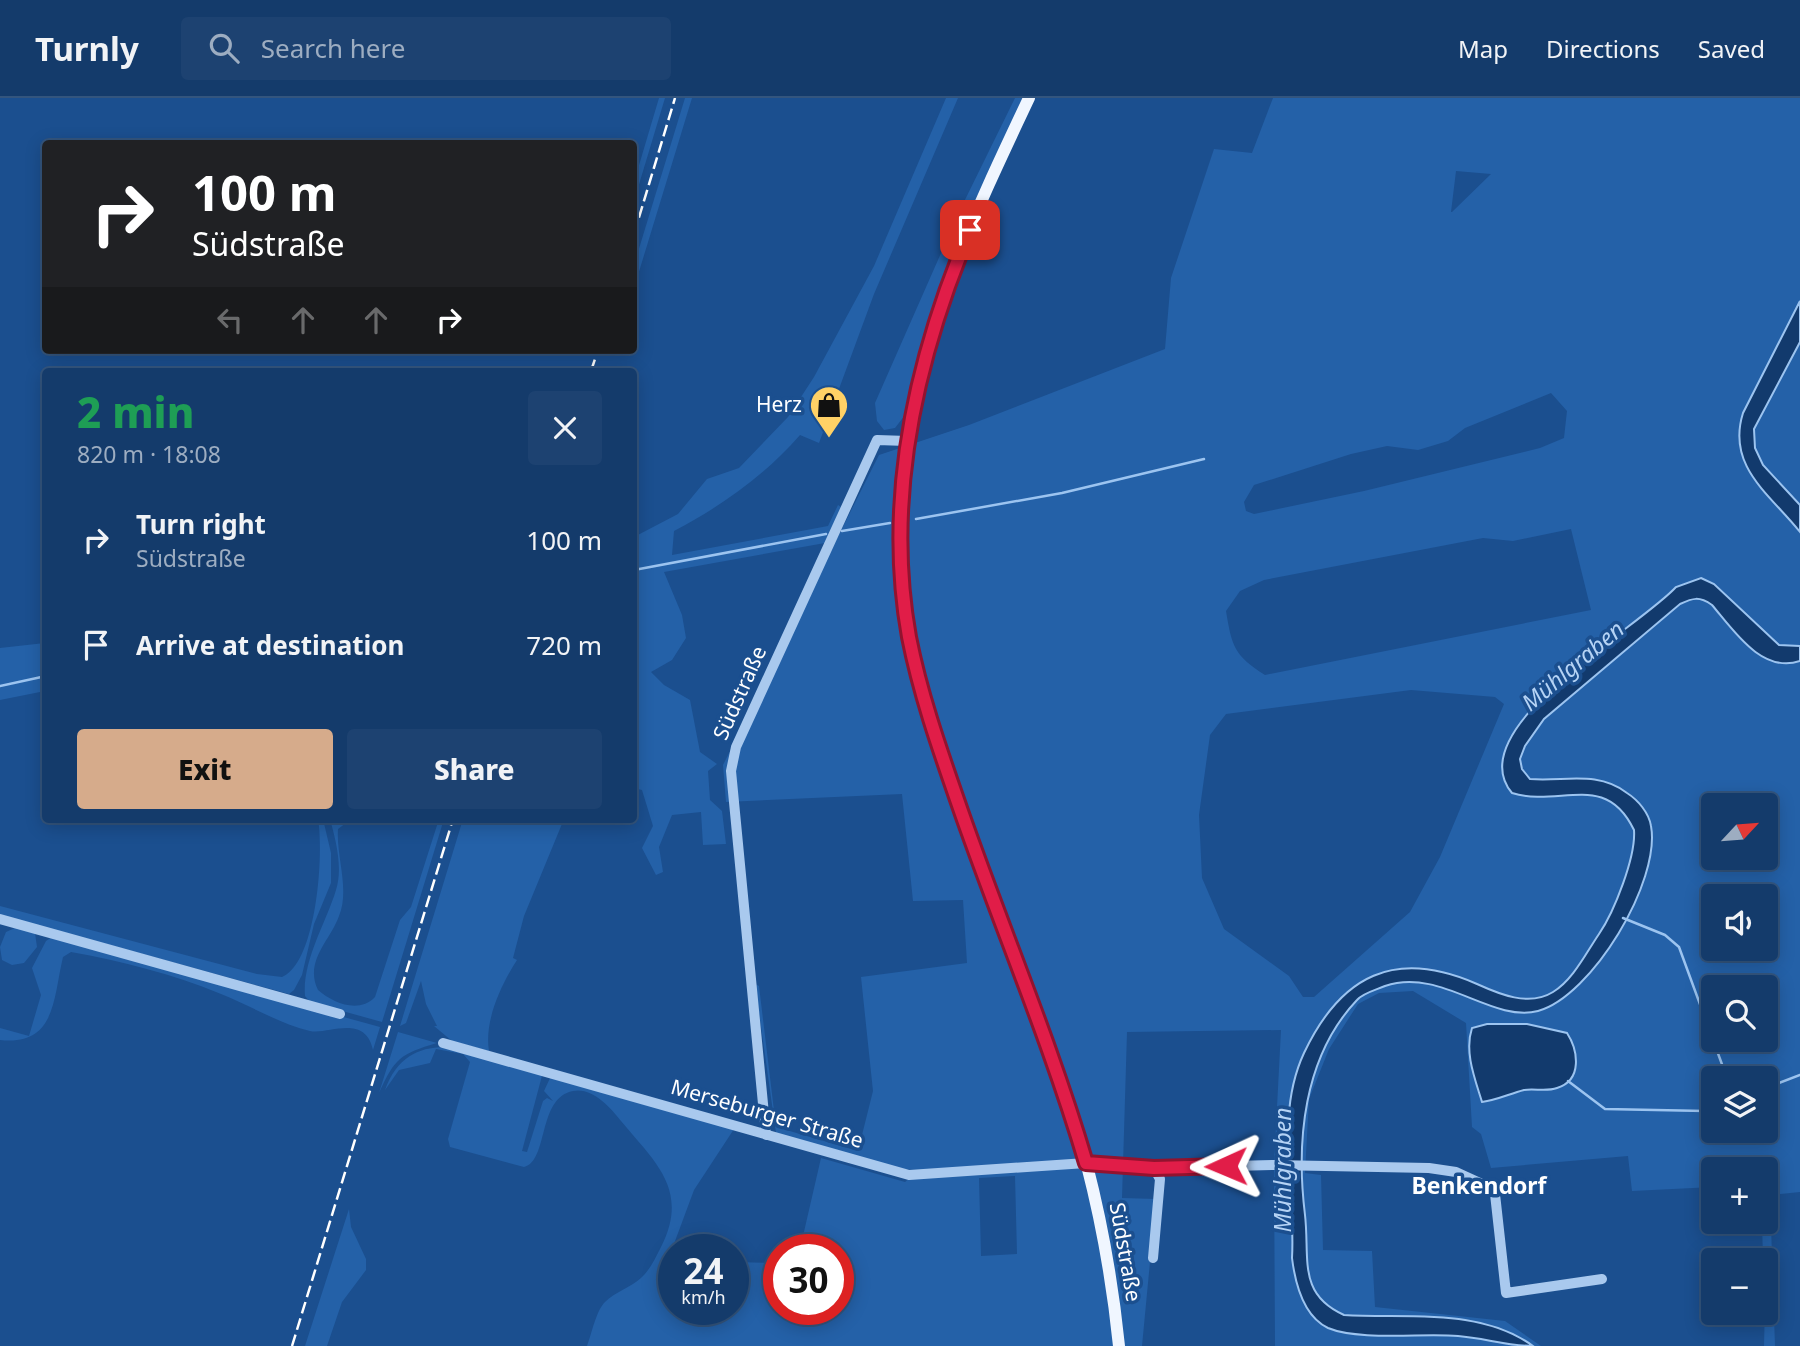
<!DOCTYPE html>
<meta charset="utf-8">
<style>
body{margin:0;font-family:"Noto Sans",sans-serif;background:#1d4271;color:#f1f3f6;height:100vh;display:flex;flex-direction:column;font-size:26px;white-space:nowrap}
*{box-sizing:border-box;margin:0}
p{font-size:23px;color:#9dadc1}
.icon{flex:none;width:38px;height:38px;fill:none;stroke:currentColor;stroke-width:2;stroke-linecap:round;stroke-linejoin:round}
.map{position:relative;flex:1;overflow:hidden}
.side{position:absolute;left:42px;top:270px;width:595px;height:455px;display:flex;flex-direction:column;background:#143b6b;border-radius:7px;box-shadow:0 4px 18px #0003,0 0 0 2px #33557e}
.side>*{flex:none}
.hud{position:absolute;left:42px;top:42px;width:595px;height:214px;border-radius:7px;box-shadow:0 4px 18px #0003,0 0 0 2px #33557e;background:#202124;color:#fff;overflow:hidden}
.needle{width:46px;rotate:64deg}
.fabs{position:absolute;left:1701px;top:695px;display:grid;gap:14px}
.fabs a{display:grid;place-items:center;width:77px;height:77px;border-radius:7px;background:#143b6b;box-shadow:0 4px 18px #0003,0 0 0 2px #33557e;font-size:35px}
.speed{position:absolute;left:658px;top:1136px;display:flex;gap:14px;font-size:35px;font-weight:700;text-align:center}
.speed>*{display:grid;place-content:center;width:91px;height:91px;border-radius:50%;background:#143b6b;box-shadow:0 4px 18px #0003,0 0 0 2px #33557e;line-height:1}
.speed small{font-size:18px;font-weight:400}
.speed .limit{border:10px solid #d22;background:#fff;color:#111}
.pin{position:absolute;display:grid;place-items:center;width:60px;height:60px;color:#fff;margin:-30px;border-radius:14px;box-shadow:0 4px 10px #0006}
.me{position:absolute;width:77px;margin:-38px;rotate:269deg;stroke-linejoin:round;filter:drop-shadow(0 0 5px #0008)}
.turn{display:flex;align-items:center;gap:24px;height:147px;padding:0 35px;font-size:32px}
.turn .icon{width:91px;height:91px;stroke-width:2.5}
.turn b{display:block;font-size:49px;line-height:60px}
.lanes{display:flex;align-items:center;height:66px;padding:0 35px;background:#0003;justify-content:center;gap:35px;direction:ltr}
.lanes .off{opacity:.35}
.round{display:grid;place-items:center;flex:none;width:74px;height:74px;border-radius:7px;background:#1d4271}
.overview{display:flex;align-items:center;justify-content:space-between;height:119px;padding:0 35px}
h1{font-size:42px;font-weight:800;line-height:52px;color:#1e9e55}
.cta{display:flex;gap:14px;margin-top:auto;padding:14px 35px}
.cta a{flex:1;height:80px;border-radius:7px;background:#d6ab8b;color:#111;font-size:28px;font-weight:800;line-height:80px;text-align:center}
.cta a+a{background:#1d4271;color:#f1f3f6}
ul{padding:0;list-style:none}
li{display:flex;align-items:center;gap:21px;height:105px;padding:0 35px}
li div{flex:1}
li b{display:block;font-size:26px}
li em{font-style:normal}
header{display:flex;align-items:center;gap:42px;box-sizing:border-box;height:98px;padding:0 35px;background:#143b6b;border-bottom:2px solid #33557e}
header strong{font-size:33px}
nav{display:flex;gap:38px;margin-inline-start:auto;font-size:24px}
.search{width:490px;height:63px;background:#1d4271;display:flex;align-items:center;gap:18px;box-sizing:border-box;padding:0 24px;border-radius:7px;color:#9dadc1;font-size:26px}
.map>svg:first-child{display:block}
</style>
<header>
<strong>Turnly</strong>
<div class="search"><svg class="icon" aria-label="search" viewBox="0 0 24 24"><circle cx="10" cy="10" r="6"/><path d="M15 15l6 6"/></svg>Search here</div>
<nav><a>Map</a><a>Directions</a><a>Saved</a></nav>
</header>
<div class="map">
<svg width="1800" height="1248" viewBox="0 0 1800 1248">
<rect width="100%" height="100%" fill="#1b4f8f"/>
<path fill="#2461a8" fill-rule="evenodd" d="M659,0H665L634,103V84Z
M685,0H692L634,190V167Z
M946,0H958L874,196L819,345L800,337C763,379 723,407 674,433L672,457L828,428L838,407L841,409L825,445L664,474L682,517L686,540L672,562L651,574L664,587L690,602L700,654L717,666L708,673L710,702L722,713L726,746L703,747L701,714L672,717L659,749L663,774L656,777L642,750L653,728L642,692L634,690V439L678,416L707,381L739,370L788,319L814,279L874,168Z
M1015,0H1024L916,269L905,317L895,330L884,332L877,323L875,305L960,112Z
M1273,0H1800V1094L1770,1097L1775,1248H1764L1766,1162H1763L1762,1124H1766V1071H1713V1089L1632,1093L1628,1058L1491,1070L1481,1036L1472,1029L1466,925L1413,893L1379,895L1358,906L1329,951L1309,1001L1305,1075L1321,1077L1323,1152L1372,1153L1375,1209L1505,1223L1541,1248H1275L1274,1067L1281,932L1127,934L1122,1100L1156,1101L1142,1248H587C592,1235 596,1213 605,1204C615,1194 631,1189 641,1180C650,1172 656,1159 661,1149C690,1092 655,1064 621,1023C610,1009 592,989 573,993C537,1000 549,1063 524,1069L450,1049L448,1041L470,964L463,956L436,951L430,965L399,972L385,992C411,919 488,958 543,974L522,1053L527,1054L543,1003L547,1000L553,1003L544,993L551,978L644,1003L758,1039L734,1031L694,1092L668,1162L674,1163V1211H733V1164L779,1165V1211H838V1152L800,1151L821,1060L905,1084L919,1072L900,1071L776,1035L755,886L759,888L776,1029L858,1053L873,993L861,879L967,865L963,802L913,803L902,696L726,704L723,667L879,357L969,327L1165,251L1171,180L1214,51L1252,55ZM1456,73L1491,76L1452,114H1451ZM1551,295L1567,313L1564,340L1540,350L1364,393L1254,416L1246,413L1244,404L1254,387L1351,356L1387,348L1418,352L1448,343L1465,330ZM1571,431L1591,512L1265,577C1234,557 1232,549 1226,513L1240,493L1264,482L1483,440L1513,443ZM1411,592L1495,599L1504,606L1440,759L1410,814L1314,899H1303L1289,878L1224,831L1202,780L1199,717L1210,637L1226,616ZM1713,707H1766V760H1713ZM1713,798H1766V850H1713ZM1713,889H1766V942H1713ZM1487,926H1527L1567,935C1578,953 1583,982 1557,990C1546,994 1534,990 1524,992C1509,996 1497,1002 1482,1004C1475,981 1464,954 1472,930ZM1713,980H1766V1032H1713ZM1015,1078L1017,1156L981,1158L979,1080Z
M45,545V593L0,602V550Z
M318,721H323L331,755V785L314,826L302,877L294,892L289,896L0,817V808L257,876L282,879C317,865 324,754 318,721Z
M330,721L332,724L386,721L346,725L338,731C336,759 350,791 339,818C330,843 304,863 318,892C333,905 359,916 375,899L400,822L411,809L439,721H444L382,924L310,904L305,898C302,863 326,825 336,792C343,770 336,743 330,721Z
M463,721H564L524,818L513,860L517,862C501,887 484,923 489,953L452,943L434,928H437L426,906L421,883L406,925L400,928Z
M17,829L35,835L37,849L24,865L12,867L2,862L0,849L6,834Z
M52,839L380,929L373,952C365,915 328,937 310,933C280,926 249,907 221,896C173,876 121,863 71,854L63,859C53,901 56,948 0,942V930L29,938L41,897L32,870L46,843Z
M398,934L437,945C400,956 395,960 379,995Z
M349,1111L351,1129L366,1161V1172L342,1204L327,1248H305Z"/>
<path fill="#123a6d" stroke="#9cc4f0" stroke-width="2" d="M1800,203V244L1754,331L1755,350L1763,367L1800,407V434C1771,397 1726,369 1743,315Z
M1701,480L1714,486L1779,547L1800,548V563C1762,576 1734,533 1712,507C1699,498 1693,500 1680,506L1544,621L1525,648L1520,661L1522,671L1530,681C1564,684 1597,672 1627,695C1638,702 1649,715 1651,728C1661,783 1592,898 1538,913C1491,925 1441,869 1385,888C1376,892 1363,895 1357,902C1303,959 1296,1044 1305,1117C1310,1160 1297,1196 1344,1217C1406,1221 1480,1209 1533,1248C1508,1248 1484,1240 1458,1238C1423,1235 1359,1243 1328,1230C1303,1218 1295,1184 1292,1160C1296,1093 1274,1019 1304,955C1341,877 1395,850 1477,886C1499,896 1529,909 1553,894C1573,882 1586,855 1599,836C1614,814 1636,759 1634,732C1605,672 1560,710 1512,695C1458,631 1640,529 1676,489Z
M1487,926H1527L1567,935C1578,952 1583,982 1557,990C1546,994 1534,990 1524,992C1509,996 1497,1002 1482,1004C1475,981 1464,954 1472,930Z"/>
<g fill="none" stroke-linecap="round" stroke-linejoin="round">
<path stroke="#9cc4f0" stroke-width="2.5" d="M916,421L1062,395L1204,361
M842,433L890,425
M634,472L826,436
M0,588L46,578
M1623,820L1665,837L1679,849L1727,980
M1568,983L1605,1011L1705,1013L1713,1010
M1766,990L1800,977"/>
<path stroke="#a9c9ee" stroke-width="10" d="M0,821L340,916
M443,945L909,1077L1086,1065L1154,1070L1274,1067L1429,1070L1456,1074L1480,1085L1495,1096L1506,1195L1602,1181
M766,1037L731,673L736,649L877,342L907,343
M1153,1160L1160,1081L1154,1070"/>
<path stroke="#f0f6ff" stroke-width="12" d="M1029,0C977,110 923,223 907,344C898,407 898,478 910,540C938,686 1004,823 1054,961C1088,1054 1109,1150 1119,1248"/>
<path stroke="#fff" stroke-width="2.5" stroke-dasharray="12 5" stroke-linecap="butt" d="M634,136L675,0
M591,273L598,252
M292,1248L453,721"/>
</g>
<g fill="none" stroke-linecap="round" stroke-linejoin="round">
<g stroke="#92132f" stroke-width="18">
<path id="route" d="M970,132C916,260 884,400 909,539C921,600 942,658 962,716C1003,833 1051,946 1086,1065L1154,1070L1226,1068"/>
</g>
<use href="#route" stroke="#e11d48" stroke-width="12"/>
</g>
<defs>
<g id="shop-pin" transform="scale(2.0125)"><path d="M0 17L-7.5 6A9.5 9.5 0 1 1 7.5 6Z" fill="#ffd166" stroke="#1b4f8f"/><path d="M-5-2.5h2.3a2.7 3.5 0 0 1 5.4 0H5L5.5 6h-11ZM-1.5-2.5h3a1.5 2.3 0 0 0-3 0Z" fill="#111"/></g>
</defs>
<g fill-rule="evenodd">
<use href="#shop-pin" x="829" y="307"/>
</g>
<g text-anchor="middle" stroke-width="7" stroke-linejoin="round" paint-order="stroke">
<g font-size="21" fill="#fff" stroke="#1b4f8f" text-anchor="end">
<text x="802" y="314">Herz</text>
</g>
<g font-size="21" fill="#fff" stroke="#1b4f8f">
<text transform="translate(740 595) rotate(-66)" y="7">Südstraße</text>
<text transform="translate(767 1016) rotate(16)" y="7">Merseburger Straße</text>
<text transform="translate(1125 1154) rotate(80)" y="7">Südstraße</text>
</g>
<g font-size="23" font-style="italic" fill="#b5d3f5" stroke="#1b4f8f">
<text transform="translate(1573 568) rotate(-40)" y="8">Mühlgraben</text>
<text transform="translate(1283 1072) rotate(-90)" y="8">Mühlgraben</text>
</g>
<g font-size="23" font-weight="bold" fill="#fff" stroke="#1b4f8f">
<text x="1479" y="1096">Benkendorf</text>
</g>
</g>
</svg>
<div class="fabs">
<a><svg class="needle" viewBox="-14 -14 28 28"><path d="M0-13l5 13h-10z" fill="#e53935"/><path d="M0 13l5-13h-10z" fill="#9dadc1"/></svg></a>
<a><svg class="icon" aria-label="sound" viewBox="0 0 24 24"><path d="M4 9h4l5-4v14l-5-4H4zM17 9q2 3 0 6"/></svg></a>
<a><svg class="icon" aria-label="search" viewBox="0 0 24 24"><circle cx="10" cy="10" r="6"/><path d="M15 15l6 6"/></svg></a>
<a><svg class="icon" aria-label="layers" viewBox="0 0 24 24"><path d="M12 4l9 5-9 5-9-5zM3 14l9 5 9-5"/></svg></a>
<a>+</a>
<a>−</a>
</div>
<div class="speed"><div>24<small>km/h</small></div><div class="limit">30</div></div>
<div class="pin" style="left:970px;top:132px;background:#d93025"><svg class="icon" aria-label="arrive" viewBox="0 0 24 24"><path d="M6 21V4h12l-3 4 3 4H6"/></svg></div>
<svg class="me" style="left:1226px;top:1068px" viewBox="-20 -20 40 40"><path d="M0-17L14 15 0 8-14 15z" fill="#e11d48" stroke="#fff" stroke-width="4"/></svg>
<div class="hud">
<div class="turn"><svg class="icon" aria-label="right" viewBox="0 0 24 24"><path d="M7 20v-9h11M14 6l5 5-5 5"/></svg><div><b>100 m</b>Südstraße</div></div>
<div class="lanes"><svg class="icon off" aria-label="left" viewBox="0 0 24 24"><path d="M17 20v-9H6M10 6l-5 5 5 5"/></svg><svg class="icon off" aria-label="ahead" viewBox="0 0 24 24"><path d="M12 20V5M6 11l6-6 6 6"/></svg><svg class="icon off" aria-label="ahead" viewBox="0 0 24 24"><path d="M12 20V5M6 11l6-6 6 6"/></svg><svg class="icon" aria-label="right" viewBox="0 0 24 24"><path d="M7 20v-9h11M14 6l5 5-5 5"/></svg></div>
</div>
<section class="side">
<div class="overview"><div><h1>2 min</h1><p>820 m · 18:08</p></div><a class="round"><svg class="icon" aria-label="close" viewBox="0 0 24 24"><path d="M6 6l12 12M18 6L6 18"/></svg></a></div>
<ul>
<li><svg class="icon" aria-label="right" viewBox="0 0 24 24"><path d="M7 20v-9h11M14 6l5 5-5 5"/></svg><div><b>Turn right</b><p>Südstraße</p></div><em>100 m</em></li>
<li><svg class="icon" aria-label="arrive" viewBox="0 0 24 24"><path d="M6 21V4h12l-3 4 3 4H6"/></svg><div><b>Arrive at destination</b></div><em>720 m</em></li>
</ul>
<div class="cta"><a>Exit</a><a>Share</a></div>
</section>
</div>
